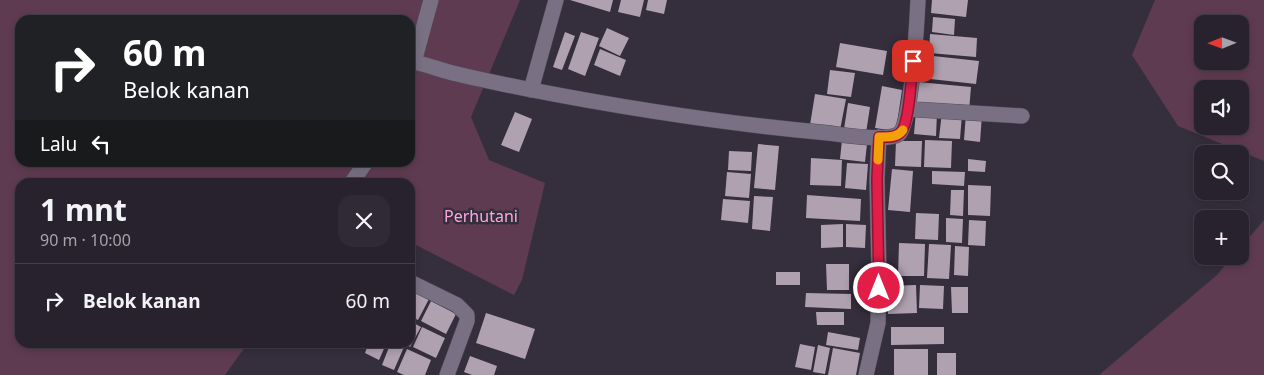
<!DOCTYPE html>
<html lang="id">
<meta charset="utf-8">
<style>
body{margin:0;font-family:"Noto Sans",sans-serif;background:#302a36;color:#f1f3f6;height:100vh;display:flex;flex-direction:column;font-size:19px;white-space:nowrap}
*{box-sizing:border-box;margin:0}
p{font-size:16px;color:#a5a4aa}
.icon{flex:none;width:28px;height:28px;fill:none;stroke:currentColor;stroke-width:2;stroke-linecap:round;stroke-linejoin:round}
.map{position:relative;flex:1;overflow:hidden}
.details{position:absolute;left:15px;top:178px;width:400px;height:170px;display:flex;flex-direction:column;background:#28222e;border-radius:15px;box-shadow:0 2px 8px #0003,0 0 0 1px #443f4a}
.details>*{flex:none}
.top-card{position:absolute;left:15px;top:15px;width:400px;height:152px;border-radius:15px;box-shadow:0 2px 8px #0003,0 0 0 1px #443f4a;background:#202124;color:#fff;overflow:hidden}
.needle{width:32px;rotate:269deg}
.tools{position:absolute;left:1194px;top:15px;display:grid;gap:10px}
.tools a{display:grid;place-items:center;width:55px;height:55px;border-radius:10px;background:#28222e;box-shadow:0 2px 8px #0003,0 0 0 1px #443f4a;font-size:25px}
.pin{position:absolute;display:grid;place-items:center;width:42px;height:42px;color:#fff;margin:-21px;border-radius:10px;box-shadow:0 2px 8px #0006}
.me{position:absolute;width:55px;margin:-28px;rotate:0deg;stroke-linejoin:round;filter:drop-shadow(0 0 4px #0008)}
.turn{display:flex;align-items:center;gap:18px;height:105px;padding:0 25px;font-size:22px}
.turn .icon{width:65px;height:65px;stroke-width:2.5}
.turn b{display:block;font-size:35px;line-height:42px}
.then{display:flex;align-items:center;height:48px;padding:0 25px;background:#0003;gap:10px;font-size:19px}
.round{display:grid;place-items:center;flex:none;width:52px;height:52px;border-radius:15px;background:#302a36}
.head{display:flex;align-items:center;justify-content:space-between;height:85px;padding:0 25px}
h1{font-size:30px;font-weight:700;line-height:38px}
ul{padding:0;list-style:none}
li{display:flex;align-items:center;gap:15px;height:75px;padding:0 25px;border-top:1px solid #443f4a}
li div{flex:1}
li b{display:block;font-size:19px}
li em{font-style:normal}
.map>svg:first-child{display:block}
</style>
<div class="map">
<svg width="1264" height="375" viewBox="0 0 1264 375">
<rect width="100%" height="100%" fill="#352e3d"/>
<path fill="#5f3b51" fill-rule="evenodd" d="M0,0H520L471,117L489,160L545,183L522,280L514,295L410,242V182H20V342L248,343L225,375H0ZM20,20H410V162H20Z
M1155,0H1264V161L1178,126L1132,55ZM1202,24H1240V61H1202ZM1202,89H1240V126H1202Z
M1264,220V375H1099L1217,275L1233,256H1240V248Z"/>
<path fill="#b0a1b1" d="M570,0H613L610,12Z
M621,0H644L640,17L618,12Z
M648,0H667L664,14L646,10Z
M932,0H968L966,17L931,13Z
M933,17L955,19L954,35L932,32Z
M607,28L629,38L620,56L599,46Z
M565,32L575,36L562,70L553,67Z
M581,32L599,38L585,76L568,69Z
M930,34L977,38L976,57L929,53Z
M840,43L887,51L883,75L836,67Z
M600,49L626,60L620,76L594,65Z
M924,55L979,61L976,84L921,78Z
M830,70L855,73L851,97L827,94Z
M918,82L971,87L969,111L916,106Z
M882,86L902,90L896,131L875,128Z
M815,94L846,99L840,130L810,125Z
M848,103L870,107L866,133L844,129Z
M916,111L937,113L936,136L914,134Z
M515,112L532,119L519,152L501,145Z
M942,112L962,114L960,139L939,138Z
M966,113L982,115L980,142L964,140Z
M842,140L867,144L865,162L840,159Z
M925,140L952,141L951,168L924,167Z
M896,141H922L921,167L895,166Z
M758,144L779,146L775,190L754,188Z
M729,151L752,152L751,171L728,170Z
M811,158L842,160L841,186L810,185Z
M968,159L986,161L985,172L968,171Z
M847,163L868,164L866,190L845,188Z
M892,169L913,171L910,212L888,210Z
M932,171L965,172L964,186L932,184Z
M727,172L751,174L749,198L725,196Z
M968,185L991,186L990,216L968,215Z
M951,190H964L963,216L950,215Z
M807,195L861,199L860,221L806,218Z
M754,196L773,197L770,231L752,229Z
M723,199L750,201L748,223L721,220Z
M916,213L939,214L938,240L915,239Z
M946,218L963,219L962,243L946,242Z
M969,220L986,221L985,246L968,245Z
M843,224V247L821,248V225Z
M846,224L866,225L865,248L846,247Z
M899,243L925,244L924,276H898Z
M929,244L951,245L949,279L927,278Z
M955,246L969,247L968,276L954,275Z
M826,264H849V290H827Z
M776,272H800V285H776Z
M916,285L917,313L888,314L887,286Z
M920,285L944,286L943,309L919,308Z
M951,287H968V313H952Z
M414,291L429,299L418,320L410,316V298Z
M806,293L851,294V309L805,307Z
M431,301L456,314L446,334L421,321Z
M816,312H844V325H817Z
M486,313L535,329L525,359L476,343Z
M410,321L421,327L410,347L404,342H410Z
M422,327L445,338L436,358L413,347Z
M891,327H944V344L891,345Z
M828,332L860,338L858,350L826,345Z
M369,342H387L379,360L365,353Z
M391,342L404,347L394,370L382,365Z
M800,344L815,347L811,370L795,367Z
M818,345L830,348L825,374L813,372Z
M833,348L860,353L856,375H828Z
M407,349L431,360L425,375H404L397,372Z
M894,349H928V375H894Z
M937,353H956V375H937Z
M470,356L497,366L494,375H472L464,372Z"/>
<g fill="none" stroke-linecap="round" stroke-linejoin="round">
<g stroke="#534d5a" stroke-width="16">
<path id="street" d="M414,62L431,0
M410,64L414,62C428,65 443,71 457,74C482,80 507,85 532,90C630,109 728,124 828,133C844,135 887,142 899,134C912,124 917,20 918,0
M531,90L556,0
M908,109L1022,116
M352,182L366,162
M410,282L457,305L467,315V321L447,375
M866,375L878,323L879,273L877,179L879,137"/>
</g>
<use href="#street" stroke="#797183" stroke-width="15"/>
</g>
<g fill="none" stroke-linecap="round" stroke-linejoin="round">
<g stroke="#92132f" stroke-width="12">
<path id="route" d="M879,288L877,179L879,137C887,137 896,138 901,132C910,121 911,76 913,61"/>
</g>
<use href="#route" stroke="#e11d48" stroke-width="9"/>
<path stroke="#f59e0b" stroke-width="9" d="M878,160L879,137C888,137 897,138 903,130"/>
</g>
<g text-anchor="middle" stroke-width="5" stroke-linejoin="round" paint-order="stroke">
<g font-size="16" fill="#ffa6dc" stroke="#352e3d">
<text x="481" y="222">Perhutani</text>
</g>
</g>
</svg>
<div class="tools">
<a><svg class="needle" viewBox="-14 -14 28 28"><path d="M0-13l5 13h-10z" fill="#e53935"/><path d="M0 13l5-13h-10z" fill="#a5a4aa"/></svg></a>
<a><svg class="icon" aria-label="sound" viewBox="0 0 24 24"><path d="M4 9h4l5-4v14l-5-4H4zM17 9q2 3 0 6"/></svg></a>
<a><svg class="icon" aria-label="search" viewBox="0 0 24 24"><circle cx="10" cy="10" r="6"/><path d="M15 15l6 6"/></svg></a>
<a>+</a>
</div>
<div class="pin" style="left:913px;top:61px;background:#d93025"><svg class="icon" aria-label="arrive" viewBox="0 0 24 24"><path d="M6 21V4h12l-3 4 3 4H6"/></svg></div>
<svg class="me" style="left:879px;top:288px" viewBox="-20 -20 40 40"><circle r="17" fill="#e11d48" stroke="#fff" stroke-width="3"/><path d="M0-11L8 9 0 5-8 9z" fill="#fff"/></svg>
<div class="top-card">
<div class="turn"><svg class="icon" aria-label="right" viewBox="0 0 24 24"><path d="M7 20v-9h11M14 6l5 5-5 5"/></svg><div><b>60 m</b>Belok kanan</div></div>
<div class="then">Lalu<svg class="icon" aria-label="left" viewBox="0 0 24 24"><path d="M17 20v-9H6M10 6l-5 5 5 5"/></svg></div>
</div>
<section class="details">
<div class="head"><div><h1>1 mnt</h1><p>90 m · 10:00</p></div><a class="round"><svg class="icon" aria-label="close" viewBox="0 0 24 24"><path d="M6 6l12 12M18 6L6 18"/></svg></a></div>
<ul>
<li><svg class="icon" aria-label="right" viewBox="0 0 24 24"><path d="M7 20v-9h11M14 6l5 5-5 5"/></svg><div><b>Belok kanan</b></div><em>60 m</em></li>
</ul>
</section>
</div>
